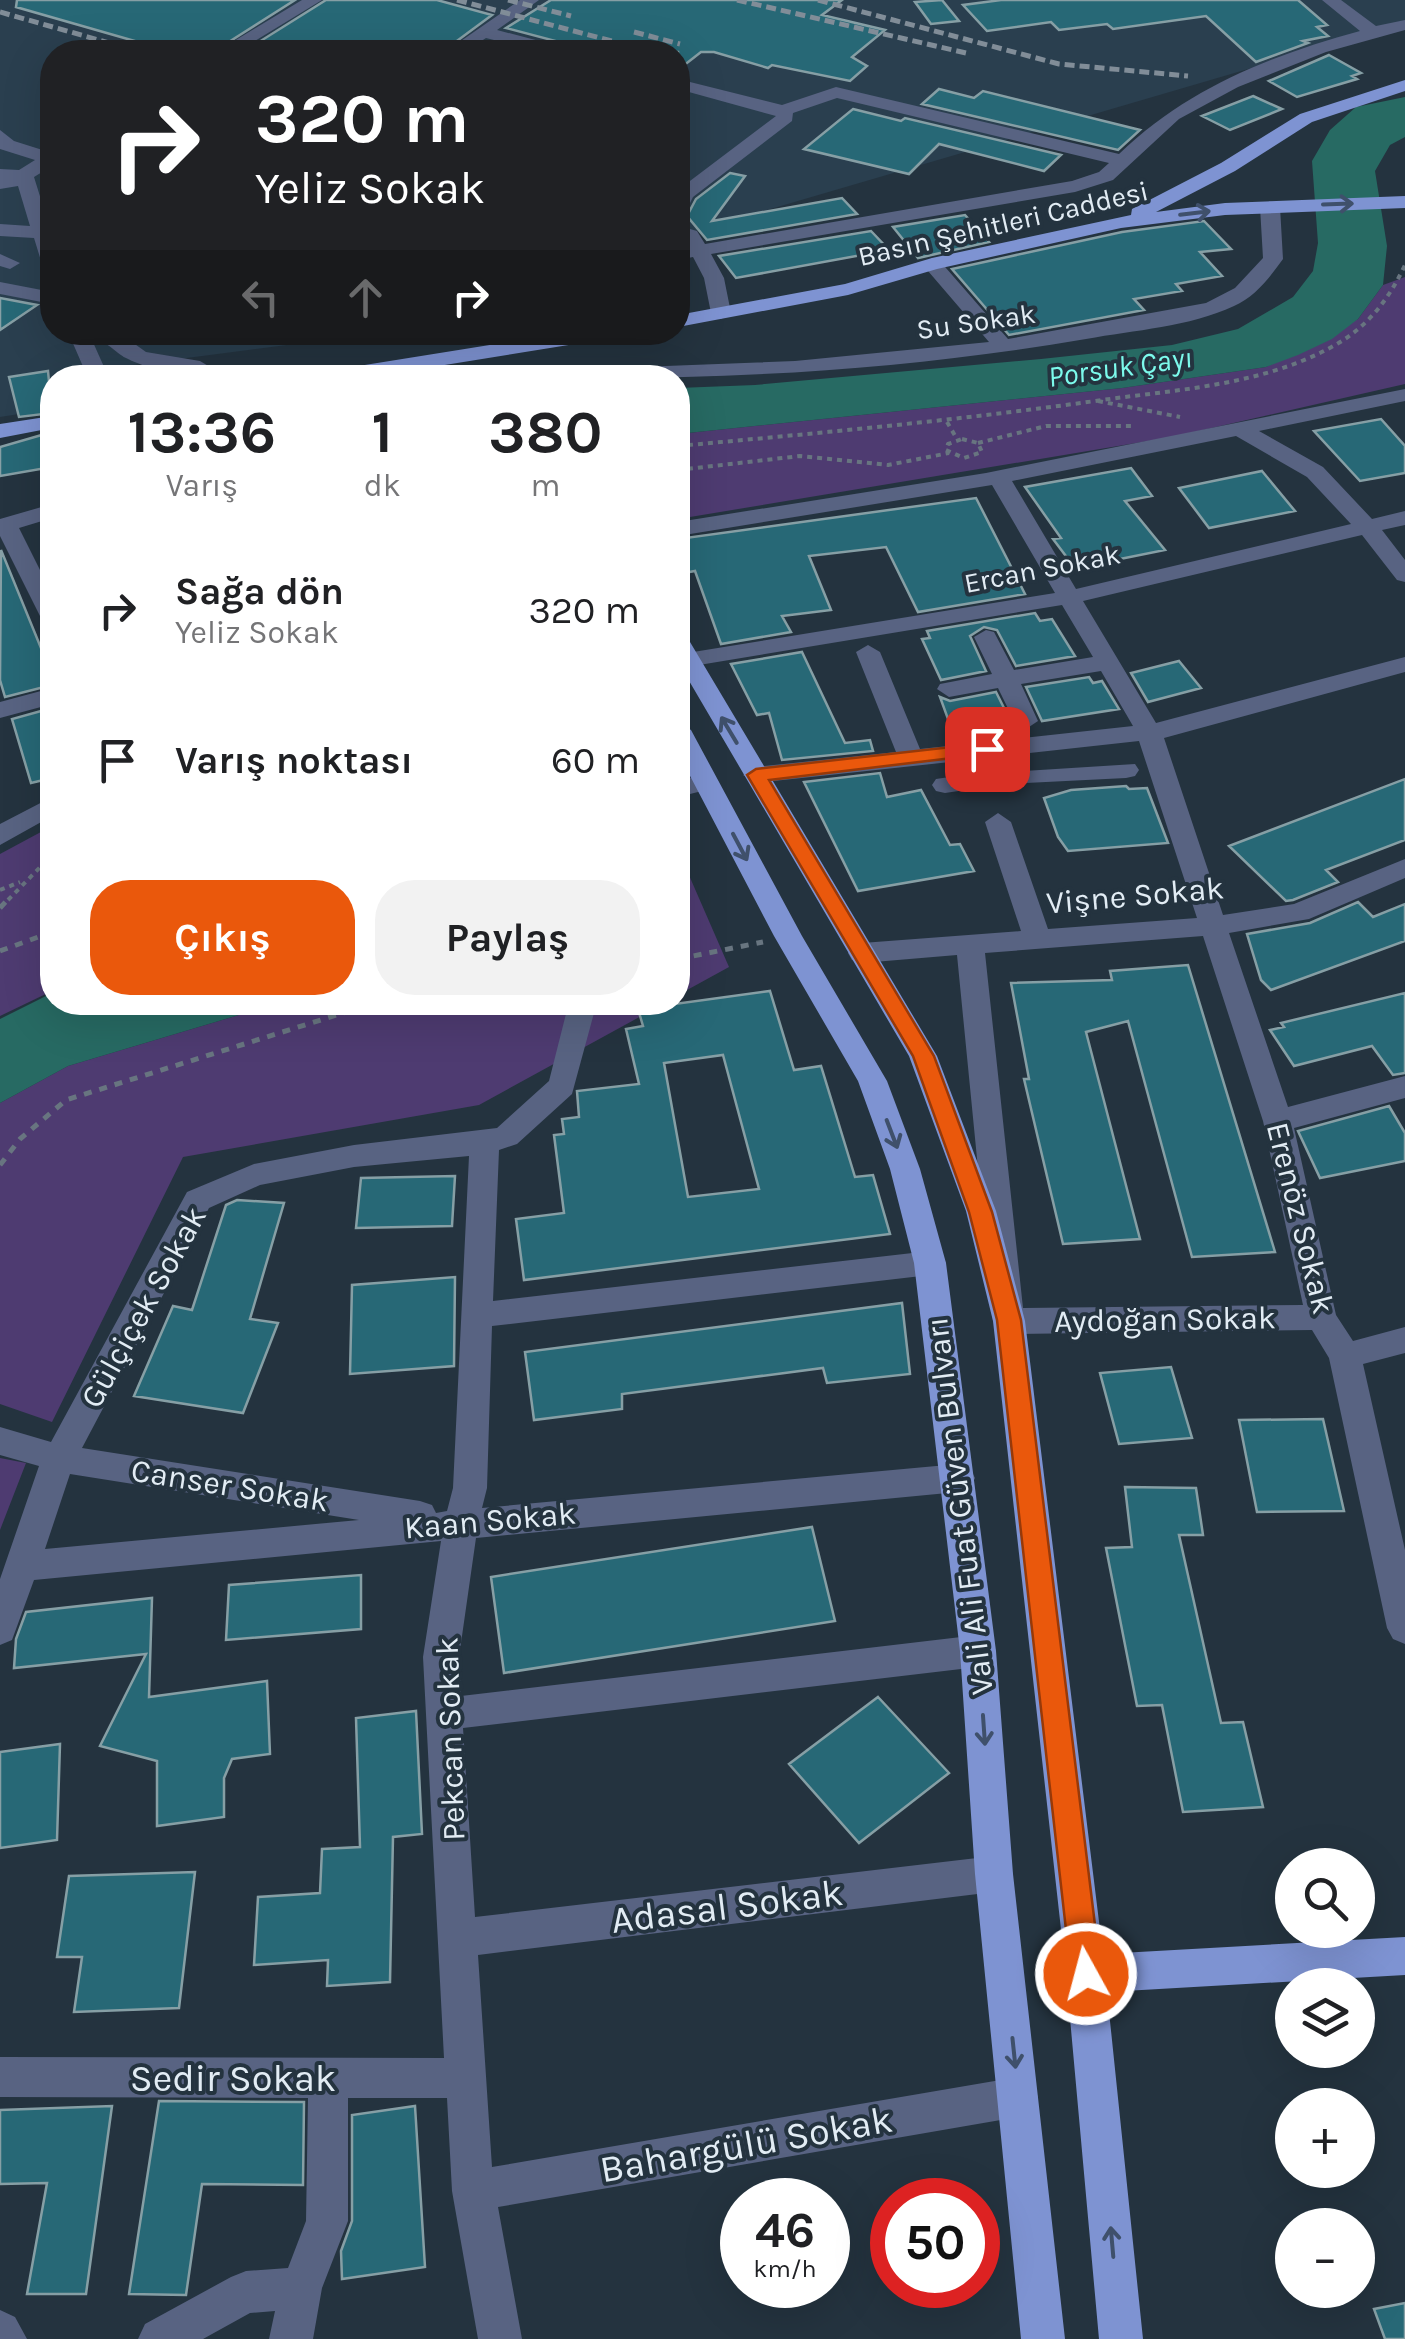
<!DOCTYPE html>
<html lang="tr">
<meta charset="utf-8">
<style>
body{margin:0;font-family:Karla,sans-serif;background:#f2f2f2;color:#202124;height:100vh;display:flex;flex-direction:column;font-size:38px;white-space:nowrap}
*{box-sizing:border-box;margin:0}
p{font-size:32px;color:#757577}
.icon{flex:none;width:55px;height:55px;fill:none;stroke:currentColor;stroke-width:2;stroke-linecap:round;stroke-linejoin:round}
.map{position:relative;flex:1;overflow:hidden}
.sheet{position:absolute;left:40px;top:365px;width:650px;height:650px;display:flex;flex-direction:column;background:#fff;border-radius:40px;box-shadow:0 10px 40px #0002}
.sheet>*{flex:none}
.hud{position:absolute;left:40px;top:40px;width:650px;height:305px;border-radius:40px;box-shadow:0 10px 40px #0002;background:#202124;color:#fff;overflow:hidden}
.controls{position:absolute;left:1275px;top:1848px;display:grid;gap:20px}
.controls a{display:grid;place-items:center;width:100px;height:100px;border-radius:50%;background:#fff;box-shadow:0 10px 40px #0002;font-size:50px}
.speed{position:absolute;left:720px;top:2178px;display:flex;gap:20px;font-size:50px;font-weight:700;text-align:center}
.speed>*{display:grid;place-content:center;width:130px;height:130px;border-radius:50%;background:#fff;box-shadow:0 10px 40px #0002;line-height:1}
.speed small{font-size:25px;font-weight:400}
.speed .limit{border:15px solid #d22;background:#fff;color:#111}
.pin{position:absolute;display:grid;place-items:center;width:85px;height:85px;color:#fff;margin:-42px;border-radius:20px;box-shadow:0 5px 15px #0006}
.me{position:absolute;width:110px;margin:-55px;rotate:353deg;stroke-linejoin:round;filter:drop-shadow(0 0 8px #0008)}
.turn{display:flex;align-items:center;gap:35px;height:210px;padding:0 50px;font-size:45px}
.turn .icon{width:130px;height:130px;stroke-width:2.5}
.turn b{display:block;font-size:70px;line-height:85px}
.lanes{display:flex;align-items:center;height:95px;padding:0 50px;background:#0003;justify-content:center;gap:50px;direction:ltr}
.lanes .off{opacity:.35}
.eta{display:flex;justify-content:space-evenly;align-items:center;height:170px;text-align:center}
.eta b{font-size:60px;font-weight:700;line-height:70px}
.cta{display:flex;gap:20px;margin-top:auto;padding:20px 50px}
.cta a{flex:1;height:115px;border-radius:40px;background:#ea580c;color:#fff;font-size:40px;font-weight:700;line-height:115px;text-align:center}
.cta a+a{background:#f2f2f2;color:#202124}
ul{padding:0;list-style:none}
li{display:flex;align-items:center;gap:30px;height:150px;padding:0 50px}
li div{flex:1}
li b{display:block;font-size:38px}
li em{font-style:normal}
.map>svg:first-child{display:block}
</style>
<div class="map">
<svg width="1405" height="2339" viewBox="0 0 1405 2339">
<rect width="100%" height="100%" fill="#24333f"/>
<path fill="#2a3f4f" d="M0,0H1405V23L678,236V52H52V332L351,333L325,340L56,375L52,378V409L0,417Z"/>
<path fill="#4e3b71" d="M1405,277V384L1172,437L678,519V434L1122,388L1266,367L1358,319L1383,285Z
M52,826V991L0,1016V854Z
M678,850L729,967L678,995Z
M279,1003H665L479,1105L183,1157L52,1422L0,1404V1103L68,1066Z
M0,1458L26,1463L0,1530Z"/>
<path fill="#276a63" d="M1405,97V137L1390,145L1375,171L1387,246L1383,285L1358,319L1332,339L1298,355L1266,367L1122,388L678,434V388L755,385L1041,359L1172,345L1238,329L1293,297L1313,271L1318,243L1312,161L1330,130L1356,107Z
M52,993V1002L279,1003L68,1066L0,1103V1019Z"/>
<path fill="#276876" stroke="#869fa5" stroke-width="2.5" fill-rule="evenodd" d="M17,0H295L213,52H173L16,7Z
M326,0H437L492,15L442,52H243Z
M551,0H842L822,15L885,30L852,57L867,66L850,81L772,65L768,68L714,52H701L678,70V52H572L567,44L506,28Z
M942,0L959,21L931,24L915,2Z
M1001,0H1298L1327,25L1317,27L1328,36L1303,41L1308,43L1256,62L1206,16L1113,29L1107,24L1059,30L1051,22L987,31L963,5Z
M1329,55L1361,73L1352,76L1357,79L1297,97L1269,81Z
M939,89L974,98L983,91L1140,130L1118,150L922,104Z
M1253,96L1282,109L1230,130L1202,116Z
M853,109L901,121L905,118L1061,155L1044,171L939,144L909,174L804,149Z
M730,173L745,176L712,221L842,198L857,214L707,240L687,216L696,199Z
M965,215L989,242L918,258L893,227Z
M1204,221L1231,249L1200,252L1222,276L1176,284L1182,291L1134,299L1144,310L1009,335L952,269L1122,232Z
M871,231L889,250L736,278L719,256Z
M0,298L37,305L0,330Z
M48,371L52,413L19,417L9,377Z
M1381,419L1405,446V473L1360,481L1314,431Z
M52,432V467L0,476V447Z
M1131,468L1152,496L1125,501L1165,550L1075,568L1053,539L1061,538L1025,487Z
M1262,471L1295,511L1209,528L1179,488Z
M976,498L1025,594L918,612L886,547L809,556L831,610L782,616L791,632L721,644L695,571L689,572L678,549V539Z
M1,550L52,675V685L5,697L0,680Z
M1035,613L1040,621L1052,619L1075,656L1016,666L997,630L984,627L970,636L986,671L941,680L922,639L930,638L927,631Z
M802,652L845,743L870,740L873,751L782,760L769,713L757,715L731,664Z
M1179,661L1201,688L1148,702L1131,673Z
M1089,677L1093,683L1102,681L1119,709L1042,721L1026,687Z
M996,692L1012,724L952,730L940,697L950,701Z
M52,708V778L31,783L12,719Z
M880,773L887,797L921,790L950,845L960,844L974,871L858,891L804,782Z
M1405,779V840L1326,870L1338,882L1293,900L1286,901L1229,846Z
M1126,786L1129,789L1147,788L1168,843L1068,851L1058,837L1044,798L1071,790Z
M1358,902L1373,917L1405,904V941L1271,990L1261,980L1247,934L1310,923Z
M1188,965L1275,1252L1192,1257L1128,1021L1086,1032L1140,1239L1063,1244L1024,1079H1029L1011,983L1112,980L1110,971Z
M770,991L794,1070L821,1066L855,1177L873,1175L890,1234L524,1280L516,1219L564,1213L554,1135L564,1134L562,1119L579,1117L577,1091L639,1084L626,1029L643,1026L638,1009ZM723,1055L759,1189L688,1197L664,1063Z
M1405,993V1073L1393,1075L1372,1046L1294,1066L1270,1030L1284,1027L1281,1023Z
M1389,1106L1405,1133V1161L1320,1178L1298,1131Z
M455,1176L452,1226L356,1228L361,1178Z
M237,1200L284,1203L250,1319L278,1323L243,1413L134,1396L173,1306L192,1310L226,1205Z
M455,1277L454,1366L350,1374L352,1285Z
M902,1303L910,1374L827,1383L823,1368L622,1394V1409L534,1420L525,1352Z
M1171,1367L1192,1438L1119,1444L1100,1373Z
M1323,1419L1344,1511L1257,1512L1239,1420Z
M1125,1487L1196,1488L1203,1535H1179L1221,1723L1243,1722L1263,1807L1183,1812L1162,1705L1137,1706L1106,1548L1132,1547Z
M812,1527L835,1621L504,1673L491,1577Z
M361,1575V1629L226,1640L229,1585Z
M152,1598L149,1697L267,1681L270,1754L232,1759L224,1778V1817L157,1826V1761L100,1746L146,1654L14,1668L16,1639L26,1612Z
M878,1697L949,1773L859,1843L789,1764Z
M416,1711L422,1834L393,1837L390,1982L327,1986L328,1960L254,1965L258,1897L320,1893L322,1849L360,1847L356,1718Z
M60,1744L57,1840L0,1848V1752Z
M195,1872L179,2008L74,2012L82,1957H57L69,1876Z
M159,2101L304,2102L303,2185L202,2184L186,2295L129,2294Z
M112,2106L86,2294H27L47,2183L0,2184V2110Z
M415,2106L425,2267L342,2279L341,2251L352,2221V2115Z
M1405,2303V2339H1385L1374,2309Z"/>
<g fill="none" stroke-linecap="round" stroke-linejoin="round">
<path stroke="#687580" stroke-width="4" stroke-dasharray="5 5" stroke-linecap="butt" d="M1098,401L1180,417
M947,422L957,439
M962,439L978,443L982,452L964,458L946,450L948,444Z
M978,443L1046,426H1132
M678,446C820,433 961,420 1102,400C1182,389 1265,385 1337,344C1369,325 1389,299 1405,265
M678,470L800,456L888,465L949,453
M44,862L52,884
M0,890L20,882
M8,900L52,855"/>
<path stroke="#687580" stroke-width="5" stroke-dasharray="8 8" stroke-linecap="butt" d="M0,908L10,897
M0,951L52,932
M678,959L763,942
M0,1165L20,1139L66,1100L378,1002"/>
<path fill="#586382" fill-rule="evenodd" d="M302,0H322L237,52H216Z
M520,0H539L497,30L566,48L568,52H542L486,38L464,52H445Z
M1322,0H1341L1376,26L1405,20V30L1326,52L1238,87L1179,119L1113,180L1075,192L711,254L724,278L731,313L721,319L711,313L704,278L693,257L678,260V248L687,247L680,235L690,229L697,231L705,244L1072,181L1099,172L1109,163L837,98L793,113L792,121L693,197L685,213L678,215V190L776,116L678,89V79L782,105L836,87L1119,154C1188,88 1269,56 1360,31Z
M0,130L14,141L52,153V166L34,177L52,235V270L42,264L34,238L0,236V224L30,226L18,186L0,189V169L19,170L35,160L0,149Z
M1270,201L1280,207L1283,259C1270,277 1255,297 1234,306C1189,327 1135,330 1086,339C928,366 766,378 605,378L602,374L613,368L795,361L989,342L922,264L932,258L939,260L1008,339L1206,303L1235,288L1263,258L1260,207Z
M0,254L20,263L10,269L0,266Z
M0,282L52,292V304L0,294Z
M68,332H118L146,352L200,361L210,367C193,382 145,368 126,358C114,352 106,339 92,340L109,378H88Z
M1405,389V401L1259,431L1323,467L1372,519L1405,511V525L1382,530L1405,560V582L1397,580L1362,535L1083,601L1156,723L1405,657V672L1164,738L1223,915L1294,904L1405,859V878L1309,919L1229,933L1288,1107L1405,1076V1098L1294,1128L1336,1315L1353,1341L1405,1327V1353L1363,1364L1405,1550V1644L1393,1639L1387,1628L1329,1358L1312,1330L1009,1334L998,1330L993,1321L957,955L862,963L852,960L848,953L852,946L862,943L1021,931L985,822L998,813L1011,822L1048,929L1197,918L1139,741L1002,756L1008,772L1135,764L1139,770L1135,776L1126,778L1006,784L945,793L936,791L932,785L936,779L983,772L978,759L756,783L743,775L756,767L896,752L856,652L868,645L880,652L920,749L1133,726L1101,671L1021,684L1038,721L1026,729L1017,727L998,688L949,697L937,689L940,684L992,674L974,637L986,630L994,632L1014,670L1093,657L1062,605L687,667L678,664V655L687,653L1055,593L992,485L678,536V522L986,473ZM1236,436L1307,477L1351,524L1076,589L1012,481ZM1203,936L1263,1121L1303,1305L1023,1308L985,953Z
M52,504V518L19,528L52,594V623L40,616L0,536V519Z
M52,688V704L0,718V702Z
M705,774L718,782L714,788L678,797V781Z
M52,797V816L0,845V824Z
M569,1002H597L572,1094L517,1144L499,1150L493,1301L930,1251L941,1254L946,1263L941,1272L930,1275L492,1326L487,1488L482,1508L958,1464L970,1468L975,1478L970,1488L958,1492L476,1538L459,1657L461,1696L978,1635L991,1640L996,1651L991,1662L978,1667L463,1728L475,1917L994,1856L1007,1861L1013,1874L1007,1887L994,1892L478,1955L492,2167L1018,2077L1032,2083L1038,2097L1032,2111L1018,2117L498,2207L522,2339H478L452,2191L447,2098H348V2221L322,2288L313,2339H269L275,2311L250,2313L203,2339H138L145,2324L231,2277L246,2271L288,2268L306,2221L308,2098L0,2097V2057L444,2058L423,1657L441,1541L34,1580L12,1640L0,1645V1579L39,1466L0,1455V1427L51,1442L187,1192L254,1164L354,1145L497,1128L549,1081ZM469,1156L453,1488L447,1511L436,1513L432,1505L420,1501L82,1448L209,1208L260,1185L354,1167ZM70,1474L359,1520L45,1549Z
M0,2310L15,2317L27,2339H0Z"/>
<path fill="#7e93d2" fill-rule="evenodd" d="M1405,80V91L1312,122L1235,171L1156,212L1225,203L1405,196V208L1225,215L1121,228L937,269L848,295L678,327V315L845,284L932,258L1131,215L1132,209L1221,163L1300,114Z
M570,332H622L612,338L364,378H311L321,372Z
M52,416V428L0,438V424Z
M678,635L690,642L937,1056L996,1211L1025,1321L1103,1954L1405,1937V1975L1107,1992L1143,2339H1099L1066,1974L993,1321L966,1211L909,1056L678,662Z
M678,722L691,730L802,936L887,1081L920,1169L946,1263L996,1651L1013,1874L1065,2339H1021L975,1874L960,1651L914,1263L890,1169L858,1081L774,936L678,753Z"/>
<path stroke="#818d98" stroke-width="5" stroke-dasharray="10 5" stroke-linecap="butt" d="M457,0L653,52
M508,0L571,16
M737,0L966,53
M818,0L1059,64L1188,76
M0,12L141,52
M634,32L680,44"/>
</g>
<defs><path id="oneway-shaft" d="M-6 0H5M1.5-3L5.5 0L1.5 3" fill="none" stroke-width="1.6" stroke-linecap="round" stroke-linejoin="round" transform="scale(2.5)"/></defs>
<g stroke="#3f506b">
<use href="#oneway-shaft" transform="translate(1338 204) rotate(-2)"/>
<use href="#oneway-shaft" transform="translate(1195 213) rotate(-7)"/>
<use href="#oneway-shaft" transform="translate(729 730) rotate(-121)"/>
<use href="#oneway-shaft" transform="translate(740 847) rotate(62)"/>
<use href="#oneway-shaft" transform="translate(892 1134) rotate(69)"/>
<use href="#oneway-shaft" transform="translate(984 1730) rotate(86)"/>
<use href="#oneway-shaft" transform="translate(1014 2053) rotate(84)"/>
<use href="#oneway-shaft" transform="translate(1112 2242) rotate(-95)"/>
</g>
<path fill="#ea580c" stroke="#983908" stroke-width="2.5" d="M987,743L997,749L994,753L769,780L934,1056L992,1212L1021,1320L1101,1974L1096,1985L1086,1989L1075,1985L1071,1974L997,1320L969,1212L913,1056L747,775L756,769Z"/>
<g text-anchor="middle" stroke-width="8" stroke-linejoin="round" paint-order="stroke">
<g font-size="28" fill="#e2ecf4" stroke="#24333f">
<text transform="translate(1003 223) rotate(-13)" y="10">Basın Şehitleri Caddesi</text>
<text transform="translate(976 321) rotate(-8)" y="10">Su Sokak</text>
<text transform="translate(1042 568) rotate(-11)" y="10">Ercan Sokak</text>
</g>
<g font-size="30" font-style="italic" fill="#7cfaec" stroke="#24333f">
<text transform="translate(1120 367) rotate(-8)" y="10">Porsuk Çayı</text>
</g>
<g font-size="32" fill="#e2ecf4" stroke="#24333f">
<text transform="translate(1135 895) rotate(-5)" y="11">Vişne Sokak</text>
<text transform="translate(1301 1218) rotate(76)" y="11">Erenöz Sokak</text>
<text transform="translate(143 1307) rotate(-61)" y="11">Gülçiçek Sokak</text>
<text transform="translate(1165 1319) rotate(-1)" y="11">Aydoğan Sokak</text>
<text transform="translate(230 1485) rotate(9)" y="11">Canser Sokak</text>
<text transform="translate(959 1506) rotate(-97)" y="11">Vali Ali Fuat Güven Bulvarı</text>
<text transform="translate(490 1520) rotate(-5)" y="11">Kaan Sokak</text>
<text transform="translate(450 1739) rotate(-92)" y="11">Pekcan Sokak</text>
</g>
<g font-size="38" fill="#e2ecf4" stroke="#24333f">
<text transform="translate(727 1906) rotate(-7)" y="13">Adasal Sokak</text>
<text x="233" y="2091">Sedir Sokak</text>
<text transform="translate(746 2144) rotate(-10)" y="13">Bahargülü Sokak</text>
</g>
</g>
</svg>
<div class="controls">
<a><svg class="icon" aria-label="search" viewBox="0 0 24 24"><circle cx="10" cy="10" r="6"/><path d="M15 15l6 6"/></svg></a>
<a><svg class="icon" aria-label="layers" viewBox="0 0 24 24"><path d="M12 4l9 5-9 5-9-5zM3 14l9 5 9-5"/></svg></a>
<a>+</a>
<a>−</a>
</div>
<div class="speed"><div>46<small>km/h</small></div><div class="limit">50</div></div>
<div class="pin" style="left:987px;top:749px;background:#d93025"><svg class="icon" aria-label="arrive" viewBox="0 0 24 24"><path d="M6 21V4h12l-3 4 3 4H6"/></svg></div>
<svg class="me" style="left:1086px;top:1974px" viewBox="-20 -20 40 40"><circle r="17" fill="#ea580c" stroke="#fff" stroke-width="3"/><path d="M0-11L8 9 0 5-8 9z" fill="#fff"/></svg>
<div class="hud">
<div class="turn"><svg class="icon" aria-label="right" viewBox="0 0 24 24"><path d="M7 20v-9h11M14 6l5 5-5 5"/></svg><div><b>320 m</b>Yeliz Sokak</div></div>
<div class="lanes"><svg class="icon off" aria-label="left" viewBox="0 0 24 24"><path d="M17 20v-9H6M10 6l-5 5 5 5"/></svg><svg class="icon off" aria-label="ahead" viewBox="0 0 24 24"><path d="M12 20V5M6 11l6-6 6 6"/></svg><svg class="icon" aria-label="right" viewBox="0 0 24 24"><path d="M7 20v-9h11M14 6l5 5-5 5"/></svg></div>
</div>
<section class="sheet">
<div class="eta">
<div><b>13:36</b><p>Varış</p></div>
<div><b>1</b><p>dk</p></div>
<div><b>380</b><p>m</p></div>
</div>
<ul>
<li><svg class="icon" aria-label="right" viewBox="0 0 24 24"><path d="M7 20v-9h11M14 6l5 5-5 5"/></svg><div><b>Sağa dön</b><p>Yeliz Sokak</p></div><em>320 m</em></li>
<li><svg class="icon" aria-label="arrive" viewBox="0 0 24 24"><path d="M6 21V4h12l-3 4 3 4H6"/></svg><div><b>Varış noktası</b></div><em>60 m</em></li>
</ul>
<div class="cta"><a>Çıkış</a><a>Paylaş</a></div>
</section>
</div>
